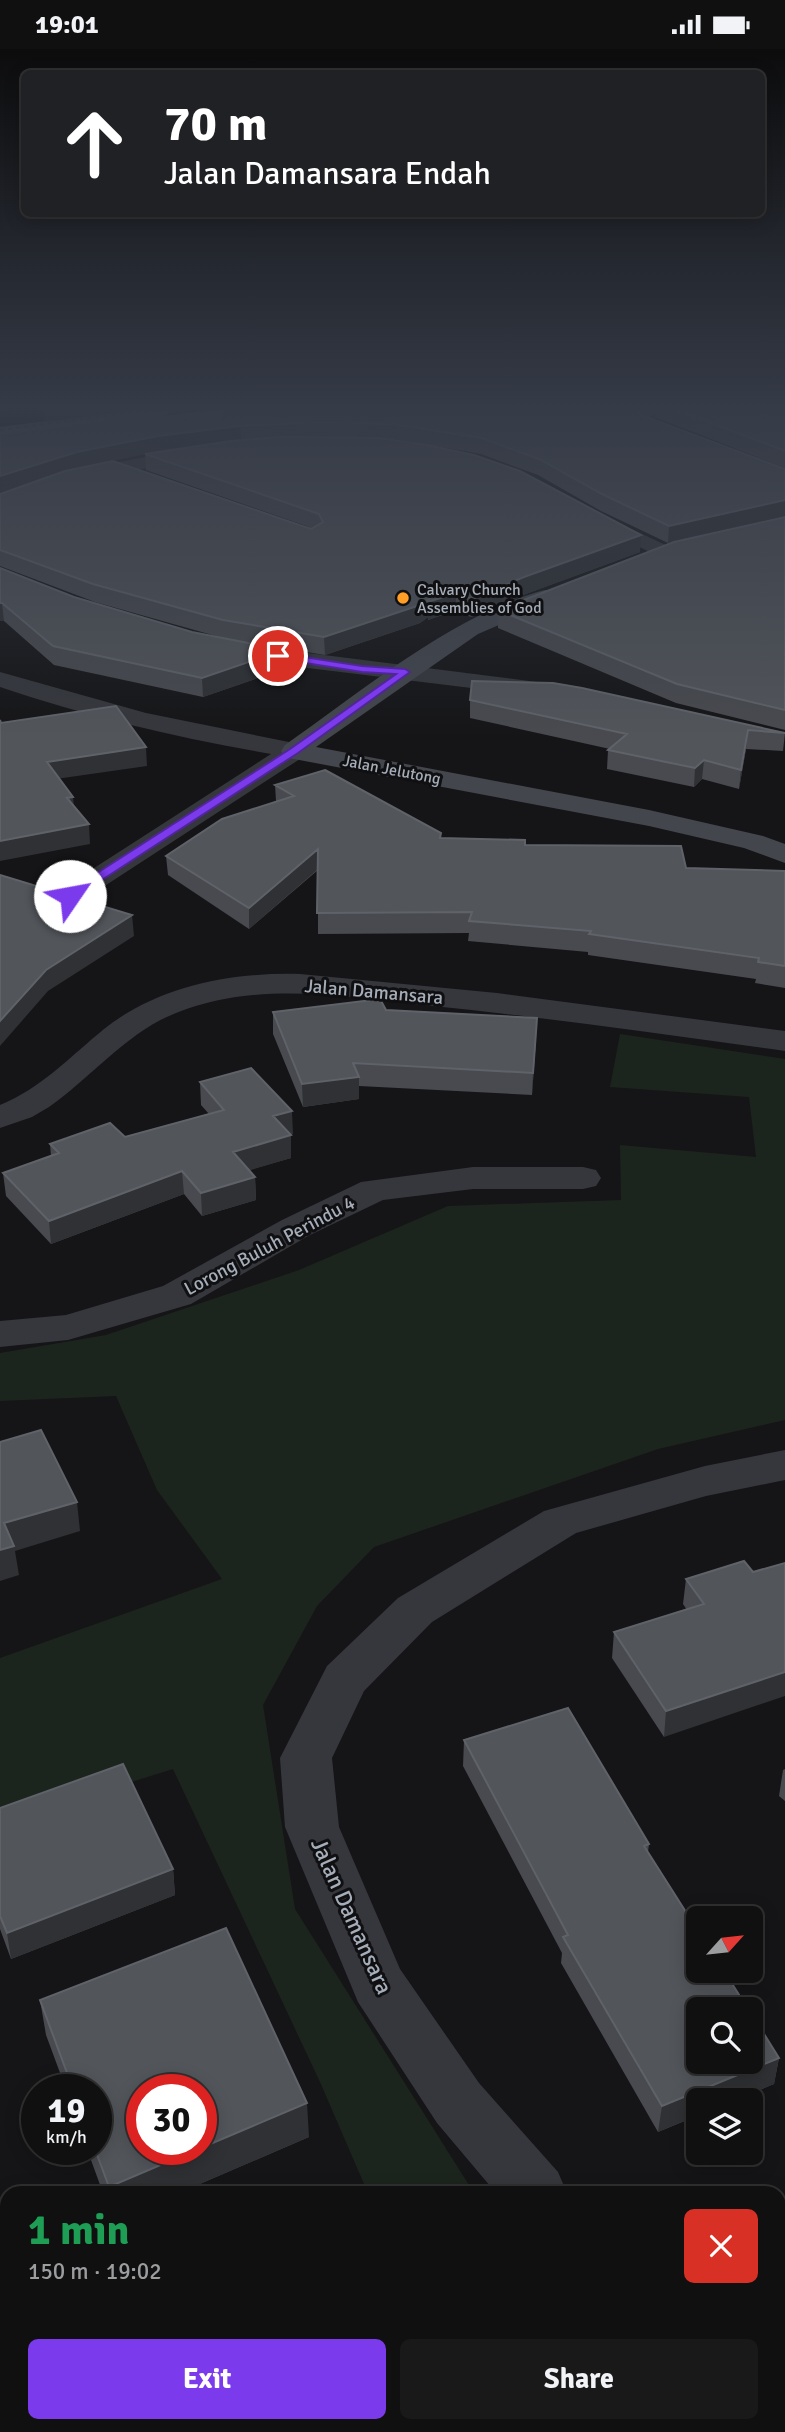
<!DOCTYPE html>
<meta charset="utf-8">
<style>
body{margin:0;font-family:Signika,sans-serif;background:#19191a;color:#f1f3f6;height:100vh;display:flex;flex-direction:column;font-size:26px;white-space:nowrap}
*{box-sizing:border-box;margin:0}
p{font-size:23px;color:#9c9d9f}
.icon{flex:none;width:38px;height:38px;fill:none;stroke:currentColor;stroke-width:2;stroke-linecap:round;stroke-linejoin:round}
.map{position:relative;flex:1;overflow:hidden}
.drawer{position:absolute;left:0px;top:2137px;width:786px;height:247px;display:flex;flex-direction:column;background:#101011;border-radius:21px 21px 0 0;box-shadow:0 4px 18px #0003,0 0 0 2px #303031}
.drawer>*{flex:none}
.guide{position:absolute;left:21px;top:21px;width:744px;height:147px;border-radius:10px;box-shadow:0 4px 18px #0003,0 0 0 2px #303031;background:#202124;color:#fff;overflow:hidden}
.needle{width:46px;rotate:63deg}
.tools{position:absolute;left:686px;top:1857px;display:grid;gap:14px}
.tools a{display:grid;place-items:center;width:77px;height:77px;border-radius:10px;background:#101011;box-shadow:0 4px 18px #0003,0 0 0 2px #303031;font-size:35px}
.speed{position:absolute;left:21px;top:2025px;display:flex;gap:14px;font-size:35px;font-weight:700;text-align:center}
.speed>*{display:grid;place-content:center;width:91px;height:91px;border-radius:50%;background:#101011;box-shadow:0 4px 18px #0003,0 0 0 2px #303031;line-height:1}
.speed small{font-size:18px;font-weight:400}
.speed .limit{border:10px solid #d22;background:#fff;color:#111}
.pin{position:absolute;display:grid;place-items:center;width:60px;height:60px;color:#fff;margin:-30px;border:4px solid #fff;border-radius:50%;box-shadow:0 2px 7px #0007}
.me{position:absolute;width:77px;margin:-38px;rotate:57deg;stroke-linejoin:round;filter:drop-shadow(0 0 5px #0008)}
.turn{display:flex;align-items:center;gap:24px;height:147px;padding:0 28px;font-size:32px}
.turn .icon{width:91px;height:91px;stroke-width:2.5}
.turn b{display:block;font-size:49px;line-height:60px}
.round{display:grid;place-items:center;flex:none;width:74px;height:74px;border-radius:10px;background:#19191a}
.head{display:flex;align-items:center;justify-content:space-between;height:119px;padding:0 28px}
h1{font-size:42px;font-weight:700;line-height:52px;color:#1e9e55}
.action{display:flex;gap:14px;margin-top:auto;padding:14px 28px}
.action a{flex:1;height:80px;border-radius:10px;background:#7c3aed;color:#fff;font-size:28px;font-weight:700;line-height:80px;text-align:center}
.action a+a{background:#19191a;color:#f1f3f6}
.status{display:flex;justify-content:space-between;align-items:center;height:49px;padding:0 35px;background:#101011;direction:ltr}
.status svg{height:19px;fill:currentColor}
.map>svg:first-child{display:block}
</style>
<div class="status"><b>19:01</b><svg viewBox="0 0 49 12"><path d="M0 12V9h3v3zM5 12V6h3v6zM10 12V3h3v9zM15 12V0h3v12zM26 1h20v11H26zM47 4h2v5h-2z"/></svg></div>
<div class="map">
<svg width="785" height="2383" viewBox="0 0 785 2383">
<rect width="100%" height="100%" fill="#151517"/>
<path fill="#1c251d" d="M620,985L785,1010V1371L658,1400L374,1498L317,1557L263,1656L295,1860L474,2144H368L320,2033L173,1720L0,1774V1609L222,1530L157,1441L116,1347L0,1352V1304L106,1286L299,1221L448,1157L621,1151L620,1096L756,1108L749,1048L610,1038Z
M192,2376L545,2377L532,2383H183Z
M730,2376L738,2383H597L587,2377Z"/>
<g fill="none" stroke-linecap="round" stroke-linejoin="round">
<path fill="#35373c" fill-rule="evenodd" d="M0,355H26L0,361Z
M205,355H232L141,369L136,366Z"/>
<path fill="#35373c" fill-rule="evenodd" d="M645,355H664L651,368L653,370L785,421V434L641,378L632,367Z
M198,398L204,400L207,404L204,408L66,435L0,459V446L61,424Z
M593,462L672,499L675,503L672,507H658L586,472L583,468L586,464Z
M232,592L308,604L537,633L546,635L549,640L546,645L537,647L308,619L224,604L220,599L224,594Z
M0,623L146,664L294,694L303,696L307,702L303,708L80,853L70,856L60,853L55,847L60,841L271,705C179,689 88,668 0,638Z
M300,925L497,944L785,982V1002C668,986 551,969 433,957C347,948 259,931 176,964C127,983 92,1028 49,1058L32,1068L0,1079V1056C40,1040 71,1007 104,980C158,937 231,923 300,925Z
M473,1118H583L596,1121L601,1129L596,1137L583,1140H473L383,1151L308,1187L191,1255L68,1291L0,1298V1272L66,1266L163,1237L282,1171L361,1133Z
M785,1401V1431L706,1447L576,1484L432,1573L364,1642L332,1709L339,1778L400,1920L479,2034L558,2123L567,2144H496L437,2074L358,1953L285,1778L280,1709L327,1617L398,1549L544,1462L705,1417Z
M0,2189L7,2192V2275L0,2272Z
M779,2305L785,2308V2377L779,2374Z
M17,2376H86L88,2383H18Z"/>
<path fill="#43464d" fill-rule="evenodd" d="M545,541L553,543L556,548L553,553L478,585L316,698L649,761L763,787L785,795V814L744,799L649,777L294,710L285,708L281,702L285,696C359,644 457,563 545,541Z"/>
<path fill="#61666e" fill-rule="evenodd" d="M255,355H303L295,360L134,381L125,376L134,371L0,388V378L161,357L167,358L170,362L167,366L141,370Z"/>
<path stroke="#484b52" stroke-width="2.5" stroke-dasharray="4.5 3.5" stroke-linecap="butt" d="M0,381L193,355"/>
</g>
<path fill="#484a4f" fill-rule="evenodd" d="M267,355H641L636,360L641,366L785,420L668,494L601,462L538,426L481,405L430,396L640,503L523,546L471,568L456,561L428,571V568L420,574L325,606L226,590L284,620L203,648L54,616L4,572H0V519L74,548L192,583L223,589L95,553L0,517V445L219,370L267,358ZM384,390H393L422,395ZM192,398L145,405L146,421L312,479L76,419L159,402Z
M656,355H785V419L655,368Z
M785,467V681L676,654L498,579V561Z
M470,651L785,684L783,702L746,700L739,740L702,730L694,738L607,720L608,701L610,700L470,669Z
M275,736L440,789L525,796L686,819L785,822V939L755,934L756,930L588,906V903L468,892L469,884L318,885V821L249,880L168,826L166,807L276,752Z
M386,961L536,991L532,1046L359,1037V1050L303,1058L273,985V963Z
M200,1033L293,1085L290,1086L291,1109L249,1121L255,1128L256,1151L202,1167L184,1145L51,1195L6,1147L3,1124L51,1107L50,1095L125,1088L209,1065L201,1056Z
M744,1512L664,1688L612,1609L614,1583L687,1561L683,1555L686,1530Z
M464,1691L649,1795L648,1803L779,2009L774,2035L658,2083L561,1914L562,1904L463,1717Z
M785,1720V1752L779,1747L783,1721Z
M0,1759L173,1820L175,1846L11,1910L0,1880Z
M40,1951L309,2088L179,2144H103L87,2100H96V2040H66L46,1986Z"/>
<path fill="#2f3134" d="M43,355H127L122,363L45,373Z
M630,355H641L629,367Z
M240,377L241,392L159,402L79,419L0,444V427L77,403L158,387Z
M785,451V467L668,494L669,477Z
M641,486L640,503L523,546L471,568L472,550L524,528Z
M456,544V561L428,571V568L420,574L325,606L324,588L429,550Z
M0,554H2L4,572H0Z
M284,601V620L203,648L202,629Z
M748,681L746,700L739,740L741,721Z
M146,698L147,717L49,731L47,713Z
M704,711L702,730L694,738L695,719Z
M73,748L75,767L67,749Z
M89,775L90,795L0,812V792Z
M318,800V820L249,880V859Z
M132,866L134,887L48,942L0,997V972L46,921Z
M537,969L536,991L532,1046L533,1024Z
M359,1028V1050L303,1058L302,1035Z
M292,1062L293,1085L274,1090L273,1067Z
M291,1086V1109L234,1126L233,1103Z
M182,1122L184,1145L51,1195L49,1172Z
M255,1128L256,1151L202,1167L201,1144Z
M77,1453L80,1482L15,1502L19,1526L0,1532V1501L4,1474Z
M785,1623V1647L664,1688L666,1662Z
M173,1820L175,1846L11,1910L7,1884Z
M779,2009L774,2035L735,2051H698V2066L658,2083L662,2057Z
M307,2054L309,2088L179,2144H109V2138L198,2100H201V2099Z"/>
<path fill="#52555a" stroke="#5f6369" stroke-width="2" d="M267,355H633L641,366L785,420V451L669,477L602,445L539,410L481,389L393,375L324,373L240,377L158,387L77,403L0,427V385L142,367L219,370L223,358H267Z
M661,355H785V402Z
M280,388L379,389L427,396L474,406L520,422L641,486L524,528L472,550L456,544L428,553L429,550L420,556L324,588L223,571L93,535L0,501V445L65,422L113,412L311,480L323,473L319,465L145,405L231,392Z
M785,468V661L677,635L498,561L674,493Z
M0,519L74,548L192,583L284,601L202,629L53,597L2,554H0Z
M472,632L553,634L582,639L785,684L748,681L741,721L704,711L695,719L608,701L627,685L470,651Z
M116,657L146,698L47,713L73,748L67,749L89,775L0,792V671L1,674Z
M325,721L441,784L440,789L525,791V796L681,797L686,819L785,822V917L758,913L759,909L589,885L591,882L469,872L472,863L317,864L318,800L249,859L166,807L222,770L294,747L275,736Z
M0,826L132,866L46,921L0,972Z
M380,950L386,961L537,969L533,1024L353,1014L359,1028L302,1035L273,963Z
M251,1019L292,1062L273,1067L291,1086L233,1103L255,1128L201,1144L182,1122L49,1172L3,1124L59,1104L50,1095L110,1074L125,1088L224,1061L200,1033Z
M41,1381L77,1453L4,1474L14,1497L0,1501V1393Z
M744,1512L753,1523L785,1514V1623L666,1662L614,1583L704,1555L686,1530Z
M568,1659L649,1795L644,1797L698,1882V1922H724L748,1960H698V2012H751V1964L779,2009L662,2057L563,1888L568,1886L464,1691Z
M123,1715L173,1820L7,1884L0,1867V1759Z
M226,1879L307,2054L201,2099V2040H142V2100H198L109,2138L95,2100H96V2040H73L40,1951Z
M437,2376H538L541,2383H424Z"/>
<linearGradient id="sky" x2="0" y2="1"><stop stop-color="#0c0c0d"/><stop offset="0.52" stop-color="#353b47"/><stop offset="1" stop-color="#353b47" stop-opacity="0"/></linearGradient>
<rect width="785" height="689" fill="url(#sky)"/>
<path fill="#7c3aed" stroke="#51269a" stroke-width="2" d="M278,604L362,617L405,620L410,623L298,704L74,849H66V844L290,700L396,625L362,623L274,609L273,607Z"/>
<circle fill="#ff9f25" stroke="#101012" stroke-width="2.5" cx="403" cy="549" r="7"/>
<g text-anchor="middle" stroke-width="6" stroke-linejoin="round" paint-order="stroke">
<g font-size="16" fill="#a5adb9" stroke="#101012" text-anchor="start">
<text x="417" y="546">Calvary Church<tspan x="417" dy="18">Assemblies of God</tspan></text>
</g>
<g font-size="16" fill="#a5adb9" stroke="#101012">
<text transform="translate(392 720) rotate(11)" y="6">Jalan Jelutong</text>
</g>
<g font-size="19" fill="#a5adb9" stroke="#101012">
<text transform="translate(374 942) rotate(5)" y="7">Jalan Damansara</text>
<text transform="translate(269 1196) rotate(-28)" y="7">Lorong Buluh Perindu 4</text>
</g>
<g font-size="23" fill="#a5adb9" stroke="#101012">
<text transform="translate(352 1867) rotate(66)" y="8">Jalan Damansara</text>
</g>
</g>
</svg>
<div class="tools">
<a><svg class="needle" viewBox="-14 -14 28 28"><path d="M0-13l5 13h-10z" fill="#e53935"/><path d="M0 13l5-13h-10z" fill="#9c9d9f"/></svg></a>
<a><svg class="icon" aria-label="search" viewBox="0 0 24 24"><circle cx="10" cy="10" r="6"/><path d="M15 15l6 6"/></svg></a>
<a><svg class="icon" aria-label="layers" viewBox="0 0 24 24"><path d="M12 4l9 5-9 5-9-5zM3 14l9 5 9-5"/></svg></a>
</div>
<div class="speed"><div>19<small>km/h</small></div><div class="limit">30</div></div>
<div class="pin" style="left:278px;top:607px;background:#d93025"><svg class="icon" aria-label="arrive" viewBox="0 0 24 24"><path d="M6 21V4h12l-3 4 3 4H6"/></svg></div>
<svg class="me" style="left:70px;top:847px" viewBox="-20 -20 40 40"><circle r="19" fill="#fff"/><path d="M0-13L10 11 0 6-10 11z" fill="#7c3aed"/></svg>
<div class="guide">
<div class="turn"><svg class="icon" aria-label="ahead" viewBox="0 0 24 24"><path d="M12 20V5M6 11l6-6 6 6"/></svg><div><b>70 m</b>Jalan Damansara Endah</div></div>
</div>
<section class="drawer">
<div class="head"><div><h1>1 min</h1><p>150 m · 19:02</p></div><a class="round" style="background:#d93025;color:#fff"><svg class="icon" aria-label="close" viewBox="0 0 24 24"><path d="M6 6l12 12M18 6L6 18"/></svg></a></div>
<div class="action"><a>Exit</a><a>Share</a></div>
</section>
</div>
